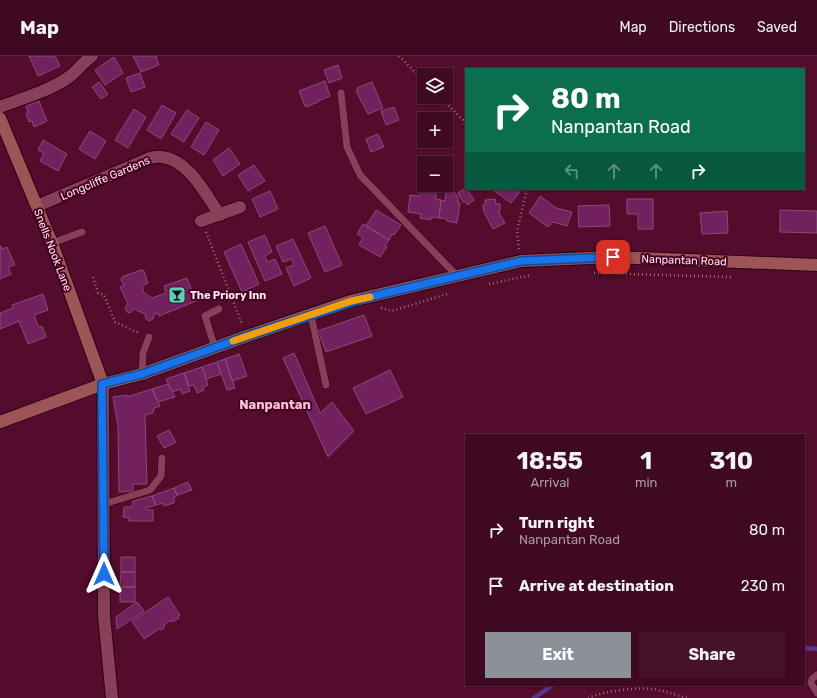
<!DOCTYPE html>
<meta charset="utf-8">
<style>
body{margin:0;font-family:Rubik,sans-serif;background:#45122a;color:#f1f3f6;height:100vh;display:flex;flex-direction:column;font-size:15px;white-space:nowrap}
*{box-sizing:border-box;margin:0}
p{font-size:13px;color:#ad9aa5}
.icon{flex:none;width:22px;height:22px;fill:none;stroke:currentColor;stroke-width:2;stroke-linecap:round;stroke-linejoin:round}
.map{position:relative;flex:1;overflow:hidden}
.sheet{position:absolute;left:465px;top:378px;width:340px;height:252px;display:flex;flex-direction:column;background:#3e0921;border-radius:0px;box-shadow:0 1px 3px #0004,0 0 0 1px #572a3f}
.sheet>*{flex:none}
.banner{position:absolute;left:465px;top:12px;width:340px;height:122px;border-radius:0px;box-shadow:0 1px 3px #0004,0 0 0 1px #572a3f;background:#0b6e4f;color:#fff;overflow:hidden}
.buttons{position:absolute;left:417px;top:12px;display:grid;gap:8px}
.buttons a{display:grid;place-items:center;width:36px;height:36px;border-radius:0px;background:#3e0921;box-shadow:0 1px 3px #0004,0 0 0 1px #572a3f;font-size:20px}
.pin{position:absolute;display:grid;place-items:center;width:34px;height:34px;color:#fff;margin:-17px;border-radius:8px;box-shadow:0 2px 6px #0006}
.me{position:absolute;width:44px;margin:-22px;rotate:0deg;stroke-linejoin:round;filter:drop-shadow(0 0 3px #0008)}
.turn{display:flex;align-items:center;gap:14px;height:84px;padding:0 20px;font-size:18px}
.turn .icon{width:52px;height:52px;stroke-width:2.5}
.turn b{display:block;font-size:28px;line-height:34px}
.lanes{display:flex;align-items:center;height:38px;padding:0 20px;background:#0003;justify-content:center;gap:20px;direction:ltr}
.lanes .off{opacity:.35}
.eta{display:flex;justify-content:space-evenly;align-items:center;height:68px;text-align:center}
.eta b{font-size:24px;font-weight:700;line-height:28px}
.primary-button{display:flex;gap:8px;margin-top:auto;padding:8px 20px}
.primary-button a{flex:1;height:46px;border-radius:0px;background:#8c9099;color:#fff;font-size:16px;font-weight:700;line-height:46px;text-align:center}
.primary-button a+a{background:#45122a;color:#f1f3f6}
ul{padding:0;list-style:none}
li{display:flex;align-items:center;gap:12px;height:56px;padding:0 20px}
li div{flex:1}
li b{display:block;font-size:15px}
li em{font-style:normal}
header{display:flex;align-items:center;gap:24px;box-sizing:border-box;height:56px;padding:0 20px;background:#3e0921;border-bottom:1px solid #572a3f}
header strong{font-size:19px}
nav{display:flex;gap:22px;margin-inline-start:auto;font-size:14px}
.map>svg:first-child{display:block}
</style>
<header>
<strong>Map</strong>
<nav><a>Map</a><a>Directions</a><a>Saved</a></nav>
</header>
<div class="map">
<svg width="817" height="642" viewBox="0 0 817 642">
<rect width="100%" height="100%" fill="#530c2c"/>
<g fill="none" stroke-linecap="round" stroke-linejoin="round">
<path stroke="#58358b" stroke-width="4.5" d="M804,592L817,593
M534,642L553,629"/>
</g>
<path fill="#73205f" stroke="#8a4a78" d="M29,0H55L60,10L38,20Z
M133,0H157H156L159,9L141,16Z
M114,1L123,17L105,29L95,14Z
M338,9L342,22L329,27L324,14Z
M140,17L145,31L131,36L126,22Z
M325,25L330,40L318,45V46L306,51L305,50L299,35Z
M99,26L108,38L101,43L92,31Z
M372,26L383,52L368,58L356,35L358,34L357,32Z
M39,45L47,65L34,71L32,65L29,66L26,58L28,57L26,50Z
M162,49L176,57L161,83L147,74Z
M394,51L399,64L386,69L381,55Z
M134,53L146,61L128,92L115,84Z
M187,54L199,62L184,86L171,78Z
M206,66L219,74L204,99L191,91Z
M90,75L106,85L95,103L79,93Z
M378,78L384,91L371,96L366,83Z
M43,84L67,98L58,115L40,105L44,97L38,94Z
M229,92L240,108L223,120L213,104Z
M254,109L265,125L248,135L238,119Z
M424,129L428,130L436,138V143L441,144L439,162L431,161V164L420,162L421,158L408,156L410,139L420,140L421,132L424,133Z
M466,132L474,144L467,149L465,145L463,146L458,137Z
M492,133H522L511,147Z
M270,135L278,153L260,161L252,143Z
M446,135L454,136L458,141V146L460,147L457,167L447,165V163L439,162L441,144L445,145Z
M540,140L556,152L572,156L567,170L553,166L548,171L529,157Z
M495,143L496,148H500V155H498L505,167L493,173L484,156L483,149H485V144Z
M627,143H653V173H638V158H627Z
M609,149L610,170L579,171L578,150Z
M376,154L401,169L394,179L392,178L389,184L366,170Z
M780,154L817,155V177L780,176Z
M727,155L728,177L702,178L700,157Z
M363,168L389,184L385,190L387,191L380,201L359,189L363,181L357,178Z
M325,170L342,209L325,216L308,177Z
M265,179L272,196L265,200L267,206L275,203L282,218L265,225L248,186Z
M293,183L311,222L294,230L286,212L294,209L291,203L283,206L276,190Z
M241,188L259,228L242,236L224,196Z
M0,189L2,193L7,191L15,209L8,211L11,218L0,223Z
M141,214L144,215L148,227L142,230L144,237L152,242L166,237L164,230L187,222L196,245L159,260L158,257L154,258L153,263L149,265L146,263L145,258L134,253L130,257L127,256L125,252L128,248L120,231L124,230L121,224L122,221Z
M43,238L48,254L34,259L39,272L42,270L46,281L28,288L19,265L0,273V257L13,252L12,249Z
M364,259L372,280L326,296L318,275Z
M294,297L320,357L332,346L354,375L328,401L283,302Z
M239,298L247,320L232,325L225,303Z
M225,303L235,332L227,334L217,306Z
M217,306L221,318L206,323L202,311Z
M202,311L208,329L203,331L204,334L197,337L194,329L189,330L184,317Z
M390,314L403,341L366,358L353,332Z
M184,317L190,335L182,338L181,333L172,336L166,323Z
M168,328L175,341L158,346L152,333Z
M152,333L160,350L154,352L153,357L145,359L147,428H133V435L119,436L118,370L113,341L127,339V341Z
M169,374L176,386L164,392L157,380Z
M188,426L192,434L177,439L174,432Z
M174,432L177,440L174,441V447L164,450L163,447L156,449L152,440Z
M152,440L156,449L146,452V454H153V465H129V462L123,461L124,451H132L133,445Z
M121,501H135V516H121Z
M121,516H135V531H120Z
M120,531H135V546H120Z
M168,541L180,559L178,560L179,562L172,566L171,564L164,569V572L161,574L159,573L144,583L132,565Z
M137,546L144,555L117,573L116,561Z"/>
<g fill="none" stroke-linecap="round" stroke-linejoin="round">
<g stroke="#300015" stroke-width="8">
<path id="lane" d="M341,37L347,91L360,119L457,220
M52,187L82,176
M311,259L326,329
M215,292L205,260L219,253
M142,318L143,297L149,281
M104,448L150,434L161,420L162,402
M817,619L812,623L811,627L817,637"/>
</g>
<g stroke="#300015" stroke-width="14">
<path id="street" d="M0,51C23,42 49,35 69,21C77,15 83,6 92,0
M37,150L150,102C154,101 158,100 162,101C189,104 206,139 220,159
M201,165L240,151
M103,328L104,560L112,642"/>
</g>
<g stroke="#300015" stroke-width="14">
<path id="secondary" d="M0,62L52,187L103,328
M0,366L103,328L142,318L247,280L351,245L521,205L613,201L817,209"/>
</g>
<path stroke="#9f6c81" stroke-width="2.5" stroke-dasharray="1 3" stroke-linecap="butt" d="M399,0L424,25
M440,41L463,64L466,71
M206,176L242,268
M519,193L517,175L527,133
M594,217L731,221
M93,221L98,237L104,239L115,266L139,277
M489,228L531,219
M381,252L392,255L447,238
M588,642C604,635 636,631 653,633C665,635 676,639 687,642"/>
<use href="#lane" stroke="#893f5a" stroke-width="7"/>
<use href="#street" stroke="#893f5a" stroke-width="12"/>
<use href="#secondary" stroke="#9c5457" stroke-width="12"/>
</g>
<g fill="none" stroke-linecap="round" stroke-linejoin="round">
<g stroke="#114b97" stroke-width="10">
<path id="route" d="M104,518L102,328L142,318L247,280L361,243L521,205L613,201"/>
</g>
<use href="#route" stroke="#1a73e8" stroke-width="7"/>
<path stroke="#f59e0b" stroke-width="7" d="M233,285L351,245L370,241"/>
</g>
<defs>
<g id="bar-square" transform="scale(0.9)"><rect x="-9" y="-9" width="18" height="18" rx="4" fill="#5dceb8" stroke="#470023"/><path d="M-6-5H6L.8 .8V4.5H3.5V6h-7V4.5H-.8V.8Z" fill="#111"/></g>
</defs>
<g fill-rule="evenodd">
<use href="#bar-square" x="177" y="239"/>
</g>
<g text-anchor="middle" stroke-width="4" stroke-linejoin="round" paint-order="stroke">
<g font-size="11" fill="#fee3ea" stroke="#470023">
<text transform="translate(105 122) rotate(-23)" y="4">Longcliffe Gardens</text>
<text transform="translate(53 194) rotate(69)" y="4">Snells Nook Lane</text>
<text transform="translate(684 204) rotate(2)" y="4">Nanpantan Road</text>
</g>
<g font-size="11" font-weight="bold" fill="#fee3ea" stroke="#470023" text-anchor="start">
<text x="190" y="243">The Priory Inn</text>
</g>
<g font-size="13" font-weight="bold" fill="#fac5d5" stroke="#470023">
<text x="275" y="353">Nanpantan</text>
</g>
</g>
</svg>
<div class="buttons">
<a><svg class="icon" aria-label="layers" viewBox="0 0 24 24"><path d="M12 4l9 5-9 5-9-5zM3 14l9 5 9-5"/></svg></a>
<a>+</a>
<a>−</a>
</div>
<div class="pin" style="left:613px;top:201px;background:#d93025"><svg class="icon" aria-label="arrive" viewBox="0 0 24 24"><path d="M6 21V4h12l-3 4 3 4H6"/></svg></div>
<svg class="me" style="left:104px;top:518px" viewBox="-20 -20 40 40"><path d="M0-17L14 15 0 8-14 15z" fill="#1a73e8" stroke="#fff" stroke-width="4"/></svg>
<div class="banner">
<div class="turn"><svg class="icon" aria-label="right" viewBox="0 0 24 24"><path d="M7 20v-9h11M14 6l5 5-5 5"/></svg><div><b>80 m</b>Nanpantan Road</div></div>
<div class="lanes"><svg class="icon off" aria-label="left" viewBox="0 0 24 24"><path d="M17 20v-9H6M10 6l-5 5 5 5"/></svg><svg class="icon off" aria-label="ahead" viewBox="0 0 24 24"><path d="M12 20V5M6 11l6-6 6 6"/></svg><svg class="icon off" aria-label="ahead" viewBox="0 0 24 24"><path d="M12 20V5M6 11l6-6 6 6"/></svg><svg class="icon" aria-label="right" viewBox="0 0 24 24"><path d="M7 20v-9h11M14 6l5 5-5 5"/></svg></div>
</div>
<section class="sheet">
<div class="eta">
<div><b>18:55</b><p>Arrival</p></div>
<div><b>1</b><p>min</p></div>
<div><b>310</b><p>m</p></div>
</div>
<ul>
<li><svg class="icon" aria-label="right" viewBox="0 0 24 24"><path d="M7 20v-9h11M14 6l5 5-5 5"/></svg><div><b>Turn right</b><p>Nanpantan Road</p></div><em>80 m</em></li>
<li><svg class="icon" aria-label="arrive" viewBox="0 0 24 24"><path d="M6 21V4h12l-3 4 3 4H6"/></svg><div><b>Arrive at destination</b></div><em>230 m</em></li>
</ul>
<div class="primary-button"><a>Exit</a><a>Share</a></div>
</section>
</div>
